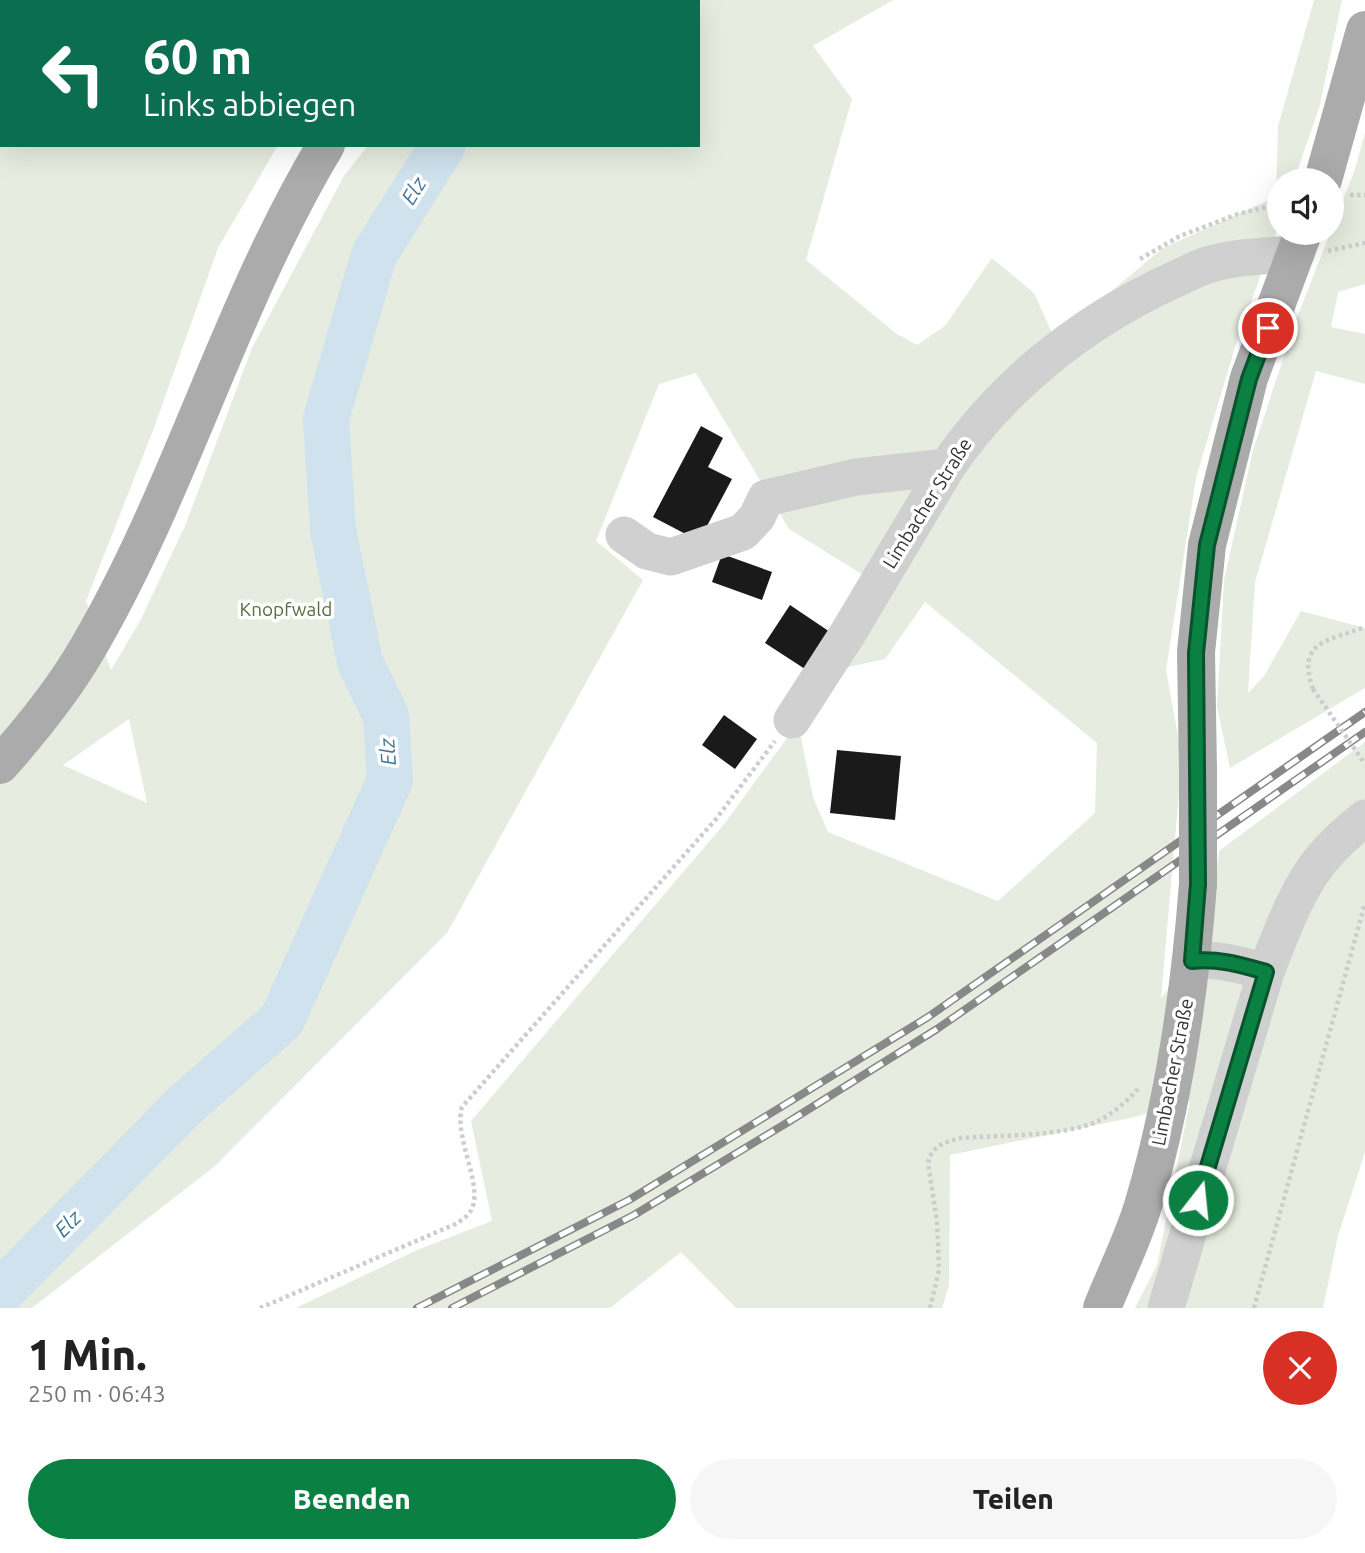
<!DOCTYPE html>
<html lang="de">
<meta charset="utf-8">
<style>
body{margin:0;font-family:Ubuntu,sans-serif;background:#f6f6f6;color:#222;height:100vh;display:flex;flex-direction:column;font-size:26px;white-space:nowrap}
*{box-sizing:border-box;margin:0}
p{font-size:23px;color:#767676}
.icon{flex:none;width:38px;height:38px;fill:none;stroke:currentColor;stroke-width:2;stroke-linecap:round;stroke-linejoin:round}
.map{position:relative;height:1308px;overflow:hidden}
.side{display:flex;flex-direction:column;background:#fff;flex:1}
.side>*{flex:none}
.guide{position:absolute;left:0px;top:0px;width:700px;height:147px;box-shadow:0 7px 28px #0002;background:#0b6e4f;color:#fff;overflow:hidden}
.fabs{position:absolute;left:1267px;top:168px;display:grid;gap:14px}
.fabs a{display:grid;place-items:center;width:77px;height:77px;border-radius:50%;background:#fff;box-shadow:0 7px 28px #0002;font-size:35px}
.pin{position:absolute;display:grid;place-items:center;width:60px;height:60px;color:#fff;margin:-30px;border:4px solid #fff;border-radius:50%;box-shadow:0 2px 7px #0007}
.me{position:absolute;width:77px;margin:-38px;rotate:16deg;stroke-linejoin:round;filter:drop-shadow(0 0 5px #0008)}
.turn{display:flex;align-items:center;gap:24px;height:147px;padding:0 28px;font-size:32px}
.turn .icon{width:91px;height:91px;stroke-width:2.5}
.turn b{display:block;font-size:49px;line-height:60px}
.round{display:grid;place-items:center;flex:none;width:74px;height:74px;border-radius:37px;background:#f6f6f6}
.head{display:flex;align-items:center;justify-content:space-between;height:119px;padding:0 28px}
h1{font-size:42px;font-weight:800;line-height:52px}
.primary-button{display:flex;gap:14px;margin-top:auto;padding:14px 28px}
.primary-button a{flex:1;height:80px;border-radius:42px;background:#0b8043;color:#fff;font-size:28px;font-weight:800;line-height:80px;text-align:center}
.primary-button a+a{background:#f6f6f6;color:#222}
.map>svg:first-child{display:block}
</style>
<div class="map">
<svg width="1365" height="1308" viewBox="0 0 1365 1308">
<rect width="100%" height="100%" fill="#fff"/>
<path fill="#e6ecdf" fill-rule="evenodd" d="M0,0H373L2,2V145H278L218,248L154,428L86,601L111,670L140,621L185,526L252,348L344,176L368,145H698V2H484L486,0H893L813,46L852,99L806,260L897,334L917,345L945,326L992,258L1034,293L1052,333L1083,315L1163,248L1276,197L1278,126L1314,0H1342L1320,105L1294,180H1279V225L1238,337L1196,478L1166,670L1182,758L1161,998L1207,943L1219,851L1365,742V1152L1338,1236L1323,1308H1135L1157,1265L1190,1101L1135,1117L950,1155L949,1285L942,1308H736L681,1252L610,1308H296L417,1250L492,1221L471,1121L725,823L798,723L813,797L828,832L998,901L1095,813L1097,743L925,602L885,659L831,671L884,588L789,529L696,373L659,384L596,541L643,580L447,933L215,1166L32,1308H0ZM129,719L147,803L63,765Z
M1365,133V284L1338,292L1331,327L1365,334V384L1316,371L1255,582L1248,693L1264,676L1301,611L1365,628V688L1230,768L1217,707L1224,580L1253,450L1295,323L1354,172Z"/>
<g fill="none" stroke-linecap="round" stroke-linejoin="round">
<path stroke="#cfe2ee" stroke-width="46" d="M654,2L659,0
M0,1293L186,1104L282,1020L390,780L386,716L360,662L333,530L326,419L374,255L443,145"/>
</g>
<path fill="#1a1a1a" d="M701,426L723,438L708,467L732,479L699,541L653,517Z
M722,554L772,572L762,600L712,582Z
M790,605L830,632L805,669L765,643Z
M724,715L757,739L735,769L702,745Z
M837,750L901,756L895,820L830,813Z"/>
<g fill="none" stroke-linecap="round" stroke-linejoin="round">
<path stroke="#cdcdcd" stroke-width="4.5" stroke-dasharray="3.5 3.5" stroke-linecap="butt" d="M1350,195H1365
M1328,251L1365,243
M1140,259L1180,236L1238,214L1279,204
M1313,689C1296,641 1328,641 1365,627
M260,1308L458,1223C461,1220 468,1216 470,1212C486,1189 453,1138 462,1107L716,819L775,741
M930,1308L939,1270L937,1222L928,1163C932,1145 945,1142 961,1138C1000,1135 1066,1137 1100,1120C1115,1112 1127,1101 1138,1089
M1254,1308L1365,903"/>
<path stroke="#d0d0d0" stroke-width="37" d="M624,535L647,551L671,557L743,532L757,517L766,498L856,477L947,467
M792,720L848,633L947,467C1001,387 1080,324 1167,283C1181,277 1196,268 1211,264C1239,256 1268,256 1296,254
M1192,961C1218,958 1241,965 1266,972
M1166,1308L1266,972C1279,939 1292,902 1312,872C1326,851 1345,834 1365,818"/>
<path stroke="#ababab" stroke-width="38" d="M428,2L430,0
M1323,180L1365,30
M0,765C31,730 62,692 86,651C181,490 229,306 326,145
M1198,770L1196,652L1207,545L1249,378L1303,233
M1102,1308C1116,1272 1135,1236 1145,1199C1175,1096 1190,990 1198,884"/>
<g stroke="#888" stroke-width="8">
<path id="rail" d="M417,1308L629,1200L928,1017L1365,712
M452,1308L634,1215L785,1124L937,1029L1365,732"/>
</g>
<use href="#rail" stroke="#fff" stroke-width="5" stroke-dasharray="16" stroke-linecap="butt"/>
<path stroke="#cdcdcd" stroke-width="4.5" stroke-dasharray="3.5 3.5" stroke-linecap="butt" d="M1313,689L1365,764"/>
<path stroke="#ababab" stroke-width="38" d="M1198,770V884"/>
</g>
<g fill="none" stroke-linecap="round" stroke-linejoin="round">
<g stroke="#07532c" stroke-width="18">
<path id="route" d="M1198,1200L1266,972C1241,965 1218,958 1192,961L1198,884L1196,653L1207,545L1249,379L1268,328"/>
</g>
<use href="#route" stroke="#0b8043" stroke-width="12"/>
</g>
<g text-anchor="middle" stroke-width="7" stroke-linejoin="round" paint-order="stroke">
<g font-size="19" fill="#333" stroke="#fff">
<text transform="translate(927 503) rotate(-58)" y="7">Limbacher Straße</text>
<text transform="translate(1172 1072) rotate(-79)" y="7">Limbacher Straße</text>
</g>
<g font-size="19" fill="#56703f" stroke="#fff">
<text x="286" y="616">Knopfwald</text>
</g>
<g font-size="21" font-style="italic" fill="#3f7597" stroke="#fff">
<text transform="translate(414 191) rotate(-58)" y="7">Elz</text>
<text transform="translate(388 752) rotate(-94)" y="7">Elz</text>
<text transform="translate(68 1224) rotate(-45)" y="7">Elz</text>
</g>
</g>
</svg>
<div class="fabs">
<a><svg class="icon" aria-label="sound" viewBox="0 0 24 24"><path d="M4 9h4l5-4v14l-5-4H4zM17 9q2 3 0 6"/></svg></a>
</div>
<div class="pin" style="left:1268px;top:328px;background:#d93025"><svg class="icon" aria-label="arrive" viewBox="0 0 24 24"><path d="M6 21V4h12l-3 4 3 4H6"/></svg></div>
<svg class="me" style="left:1198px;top:1200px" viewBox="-20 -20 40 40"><circle r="17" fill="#0b8043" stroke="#fff" stroke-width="3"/><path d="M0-11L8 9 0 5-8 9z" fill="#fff"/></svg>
<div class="guide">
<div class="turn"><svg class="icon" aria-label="left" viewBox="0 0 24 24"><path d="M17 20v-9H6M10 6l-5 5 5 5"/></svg><div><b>60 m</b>Links abbiegen</div></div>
</div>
</div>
<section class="side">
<div class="head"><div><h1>1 Min.</h1><p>250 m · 06:43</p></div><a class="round" style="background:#d93025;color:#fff"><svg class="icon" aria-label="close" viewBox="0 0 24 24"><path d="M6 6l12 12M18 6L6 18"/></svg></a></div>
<div class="primary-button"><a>Beenden</a><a>Teilen</a></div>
</section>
